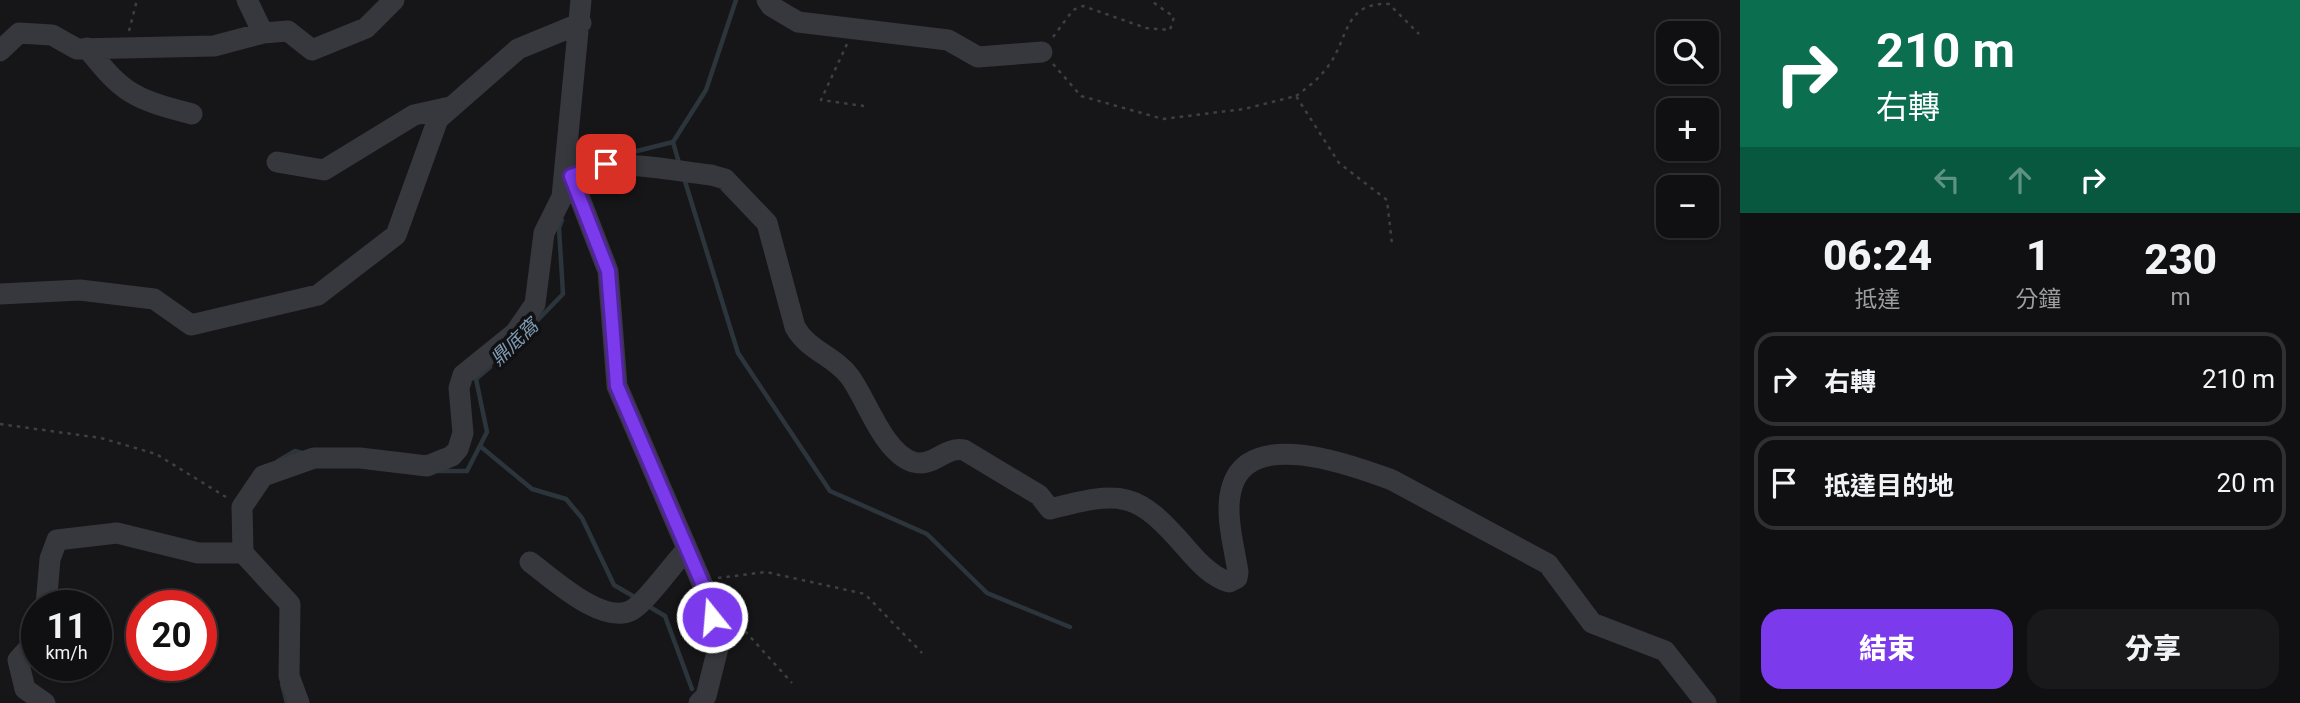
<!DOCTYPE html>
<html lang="zh-TW">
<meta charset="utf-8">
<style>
body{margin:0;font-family:Roboto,"Noto Sans TC",sans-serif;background:#19191b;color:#f1f3f6;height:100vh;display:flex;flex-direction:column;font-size:26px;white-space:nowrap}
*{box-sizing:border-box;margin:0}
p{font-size:23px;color:#9c9d9f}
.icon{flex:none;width:38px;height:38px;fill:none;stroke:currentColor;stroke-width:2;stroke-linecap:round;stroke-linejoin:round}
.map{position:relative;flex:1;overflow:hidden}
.sheet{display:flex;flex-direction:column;background:#101012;width:560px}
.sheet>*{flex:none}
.hud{background:#0b6e4f;color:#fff;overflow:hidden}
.fabs{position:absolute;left:1656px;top:21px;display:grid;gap:14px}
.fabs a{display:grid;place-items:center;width:63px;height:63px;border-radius:14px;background:#101012;box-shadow:0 2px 5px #0004,0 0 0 2px #303032;font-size:35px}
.speed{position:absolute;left:21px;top:590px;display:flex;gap:14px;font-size:35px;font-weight:700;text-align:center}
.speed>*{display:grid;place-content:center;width:91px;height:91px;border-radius:50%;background:#101012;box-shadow:0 2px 5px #0004,0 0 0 2px #303032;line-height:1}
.speed small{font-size:18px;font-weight:400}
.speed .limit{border:10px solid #d22;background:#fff;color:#111}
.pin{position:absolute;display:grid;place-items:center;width:60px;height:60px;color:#fff;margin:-30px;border-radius:14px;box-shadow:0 4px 10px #0006}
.me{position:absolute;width:77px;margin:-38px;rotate:343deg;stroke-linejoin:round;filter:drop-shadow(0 0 5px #0008)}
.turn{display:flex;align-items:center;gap:24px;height:147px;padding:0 21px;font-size:32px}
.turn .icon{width:91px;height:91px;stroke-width:2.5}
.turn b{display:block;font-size:49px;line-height:60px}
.lanes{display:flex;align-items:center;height:66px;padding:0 21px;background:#0003;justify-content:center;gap:35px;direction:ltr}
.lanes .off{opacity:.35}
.eta{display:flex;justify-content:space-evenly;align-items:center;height:119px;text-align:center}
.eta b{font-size:42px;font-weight:800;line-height:49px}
.action{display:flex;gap:14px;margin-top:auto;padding:14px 21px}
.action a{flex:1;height:80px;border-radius:21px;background:#7c3aed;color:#fff;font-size:28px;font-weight:800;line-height:80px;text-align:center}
.action a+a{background:#19191b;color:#f1f3f6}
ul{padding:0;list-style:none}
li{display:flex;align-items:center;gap:21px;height:94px;margin:0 14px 10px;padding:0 7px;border:4px solid #303032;border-radius:21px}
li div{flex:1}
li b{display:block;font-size:26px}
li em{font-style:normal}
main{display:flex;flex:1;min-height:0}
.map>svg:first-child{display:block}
</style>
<main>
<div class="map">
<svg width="1740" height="703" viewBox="0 0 1740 703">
<rect width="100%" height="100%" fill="#161618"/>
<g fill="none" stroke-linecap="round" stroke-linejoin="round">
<path stroke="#2c353c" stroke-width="4.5" d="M673,142L679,163
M617,156L673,142L706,90L736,0
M684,178L738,353L830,491L927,534L987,593L1070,627
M529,329L563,294L559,228L562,220
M480,446L532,489L566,499L582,518L614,585L638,599
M278,461L295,451L302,453
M438,471H467L487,432L476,379L490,367
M648,606L665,616L692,689
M282,684L287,703"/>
<path stroke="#3d3f44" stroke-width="2.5" stroke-dasharray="3.5 5" stroke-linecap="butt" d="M129,31L137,0
M1053,37L1073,10L1083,6L1146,28L1170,30L1174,17L1150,0
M847,44L821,100L864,106
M1053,64L1081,96L1163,119L1244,109L1296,96L1339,163L1387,200L1392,244
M1296,96C1308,87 1320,78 1329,65C1349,37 1344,2 1389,4L1419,34
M0,424L101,438L156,454L226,497
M718,578L766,572L865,594L922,653
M725,594L744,630L792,683"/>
<path stroke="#37383d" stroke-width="21" d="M247,0L263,33
M767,0L771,6L798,22L948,40L978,57L1042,52
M87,48C124,95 135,99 192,114
M0,51L19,33L52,35L77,49L214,46L263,33L288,31L312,50L366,28L394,0
M277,162L324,170L414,115L450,107
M567,165L608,271L617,386L705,590L719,644L706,696L699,703
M571,176C614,155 664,170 711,175L725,179L767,223L795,327C808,351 835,356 850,377C867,400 883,452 913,462C933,468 945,446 964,450L1039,495L1050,509C1123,490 1137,491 1187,549C1198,562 1212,577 1229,582L1237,578L1238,572C1234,546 1224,512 1232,487C1249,426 1354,466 1392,480L1548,564L1592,623L1665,651L1706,703
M0,294L80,290L154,299L191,325L318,295L396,235L438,119L518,49L581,23
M530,562C553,579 603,626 632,610C646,602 674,563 686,550
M46,606L50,559L57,540L117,533L198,553H243
M37,639L18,660L25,689L45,703
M299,703L289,676L290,604L243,553L242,507L263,476L314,458H360L427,466L452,456L458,449L463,433L459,388L463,375L515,333L535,304L544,233L562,197L581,0"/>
</g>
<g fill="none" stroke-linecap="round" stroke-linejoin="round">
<g stroke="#51269a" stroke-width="18">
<path id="route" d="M606,164L571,176L608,271L617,386L705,590L712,617"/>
</g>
<use href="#route" stroke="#7c3aed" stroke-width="12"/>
</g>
<g text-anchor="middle" stroke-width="7" stroke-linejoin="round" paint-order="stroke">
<g font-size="19" font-style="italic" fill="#7f9bb3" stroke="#111113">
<text transform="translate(514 342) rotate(-44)" y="7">鼎底窩</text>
</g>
</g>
</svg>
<div class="fabs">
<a><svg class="icon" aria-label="search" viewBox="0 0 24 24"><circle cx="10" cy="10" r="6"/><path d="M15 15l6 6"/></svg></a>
<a>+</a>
<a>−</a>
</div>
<div class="speed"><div>11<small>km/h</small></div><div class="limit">20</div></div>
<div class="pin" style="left:606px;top:164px;background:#d93025"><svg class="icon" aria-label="arrive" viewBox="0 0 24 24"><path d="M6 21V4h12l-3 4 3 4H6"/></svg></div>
<svg class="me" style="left:712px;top:617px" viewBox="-20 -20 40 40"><circle r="17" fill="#7c3aed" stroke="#fff" stroke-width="3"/><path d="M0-11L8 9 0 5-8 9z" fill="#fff"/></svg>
</div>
<section class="sheet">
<div class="hud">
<div class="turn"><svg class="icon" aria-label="right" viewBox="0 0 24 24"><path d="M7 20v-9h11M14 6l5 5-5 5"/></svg><div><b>210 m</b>右轉</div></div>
<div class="lanes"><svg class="icon off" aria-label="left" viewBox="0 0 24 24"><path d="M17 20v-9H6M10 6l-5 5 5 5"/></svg><svg class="icon off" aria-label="ahead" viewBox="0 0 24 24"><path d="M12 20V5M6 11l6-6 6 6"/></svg><svg class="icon" aria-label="right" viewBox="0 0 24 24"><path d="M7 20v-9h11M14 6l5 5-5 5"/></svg></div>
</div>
<div class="eta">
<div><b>06:24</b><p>抵達</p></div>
<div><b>1</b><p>分鐘</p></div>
<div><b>230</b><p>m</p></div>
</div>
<ul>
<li><svg class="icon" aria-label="right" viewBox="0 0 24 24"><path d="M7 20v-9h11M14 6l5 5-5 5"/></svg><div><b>右轉</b></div><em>210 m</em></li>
<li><svg class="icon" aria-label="arrive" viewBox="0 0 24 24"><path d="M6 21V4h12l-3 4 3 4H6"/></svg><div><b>抵達目的地</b></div><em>20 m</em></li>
</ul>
<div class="action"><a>結束</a><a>分享</a></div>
</section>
</main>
